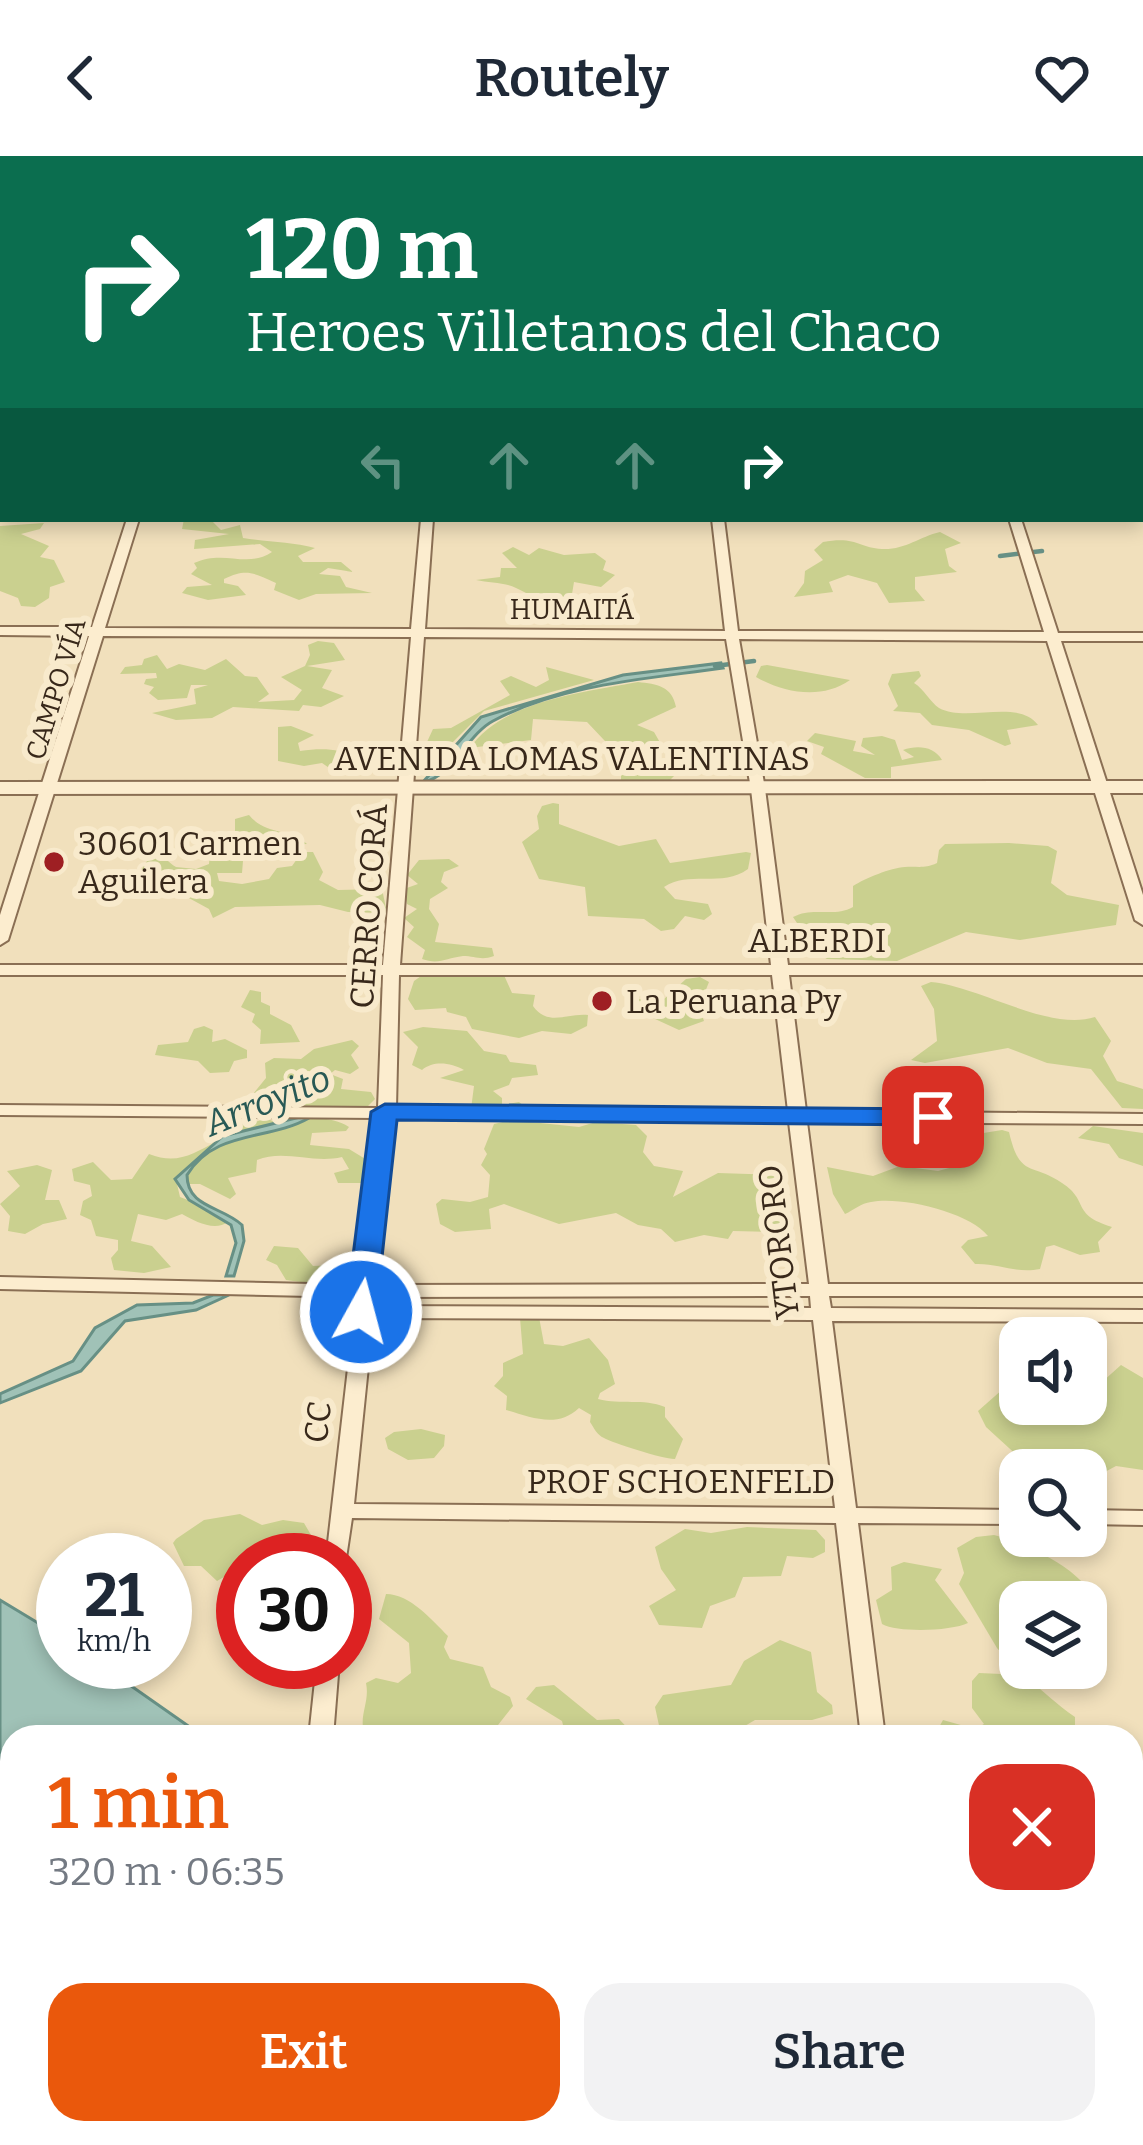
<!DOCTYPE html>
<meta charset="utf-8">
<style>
body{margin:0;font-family:Bitter,serif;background:#f2f2f3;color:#1f2937;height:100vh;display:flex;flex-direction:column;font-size:45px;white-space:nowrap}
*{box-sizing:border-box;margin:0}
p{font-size:39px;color:#747a83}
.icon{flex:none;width:66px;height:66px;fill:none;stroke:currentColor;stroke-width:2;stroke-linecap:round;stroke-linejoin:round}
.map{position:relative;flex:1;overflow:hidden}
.drawer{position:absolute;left:0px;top:1569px;width:1143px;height:420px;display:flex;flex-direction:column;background:#fff;border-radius:36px 36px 0 0;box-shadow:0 6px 18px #0003}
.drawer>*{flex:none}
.top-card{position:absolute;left:0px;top:0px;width:1143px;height:366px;box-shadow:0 6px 18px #0003;background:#0b6e4f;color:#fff;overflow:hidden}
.buttons{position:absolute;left:999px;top:1161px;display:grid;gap:24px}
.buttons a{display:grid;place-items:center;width:108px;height:108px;border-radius:24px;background:#fff;box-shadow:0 6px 18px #0003;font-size:60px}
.speed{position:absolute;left:36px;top:1377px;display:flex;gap:24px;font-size:60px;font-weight:700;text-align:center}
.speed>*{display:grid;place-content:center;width:156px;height:156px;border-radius:50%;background:#fff;box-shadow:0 6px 18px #0003;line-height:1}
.speed small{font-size:30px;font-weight:400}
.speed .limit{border:18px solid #d22;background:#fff;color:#111}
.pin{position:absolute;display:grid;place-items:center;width:102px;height:102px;color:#fff;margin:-51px;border-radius:24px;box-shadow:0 6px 18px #0006}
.me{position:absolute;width:132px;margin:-66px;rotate:7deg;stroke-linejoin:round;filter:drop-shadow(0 0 9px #0008)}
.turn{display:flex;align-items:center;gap:42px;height:252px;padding:0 48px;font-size:54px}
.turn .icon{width:156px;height:156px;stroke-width:2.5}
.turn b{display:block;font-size:84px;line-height:102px}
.lanes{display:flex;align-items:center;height:114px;padding:0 48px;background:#0003;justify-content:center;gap:60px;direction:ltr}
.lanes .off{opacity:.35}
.round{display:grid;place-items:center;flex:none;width:126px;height:126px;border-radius:36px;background:#f2f2f3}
.headline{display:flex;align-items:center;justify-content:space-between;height:204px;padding:0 48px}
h1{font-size:72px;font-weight:600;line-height:90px;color:#ea580c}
.cta{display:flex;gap:24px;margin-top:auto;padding:24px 48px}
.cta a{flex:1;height:138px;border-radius:36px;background:#ea580c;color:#fff;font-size:48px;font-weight:600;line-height:138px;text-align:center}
.cta a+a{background:#f2f2f3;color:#1f2937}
header{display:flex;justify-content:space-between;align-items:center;height:156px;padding:0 48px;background:#fff;font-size:54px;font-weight:600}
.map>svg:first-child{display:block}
</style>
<header><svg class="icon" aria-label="back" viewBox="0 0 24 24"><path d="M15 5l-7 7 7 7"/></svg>Routely<svg class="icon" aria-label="heart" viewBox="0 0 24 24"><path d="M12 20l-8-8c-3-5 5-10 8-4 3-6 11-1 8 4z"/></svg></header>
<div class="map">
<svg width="1143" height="1989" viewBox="0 0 1143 1989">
<rect width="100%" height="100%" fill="#f1e0bc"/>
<path fill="#cad08f" d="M184,363H210L221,374L240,369L243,382C269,386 292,386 315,392L298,400L303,406H341L353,416L328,412L319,418L340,420L346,431L372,437L316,438L299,444L274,434L276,427C253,417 247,412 224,423V427L238,430L246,439L208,444L182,437L187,431L212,429L191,418L197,412L194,407C225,393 246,413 272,396L260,388L194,393L195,384L229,378L182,373Z
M44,367L40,373L21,378L49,390L40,401L54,404L65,426L50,431L49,442L35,451L21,450L18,442L0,435V370Z
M940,376L961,387L945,393L949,410L957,416L915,421V433L925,445L889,447L877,427L848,419L829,426L833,436L794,441L804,427L805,415L823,404L814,394L823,386C857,380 858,392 882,393C905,394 919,381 940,376Z
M513,391L529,399L539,392L564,399L595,397L606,405L603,414L615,419L601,431L574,426L571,444C545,453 535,440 516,432C504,426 489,427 476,424L500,421L501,412H517L502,397Z
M318,485L334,487L345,504L307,510L332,514L322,532L344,540L321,551L303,549L299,555L233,551L212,562L176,564L152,557L196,548L194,533L208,529H191L187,542L158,544L149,537L154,531L144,528L146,523L157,522L156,517L120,518L125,511L142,509L144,503L157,499L167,513L179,508L205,514L226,503L245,520L257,521L269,538L258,546L294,544L302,534L281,521L305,510L310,499L308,489Z
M767,509L850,524C822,544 784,537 756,521L761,510Z
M546,511L594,524L484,555L452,587L427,586L433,573L451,572L510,539L500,525L511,520L536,531L549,524Z
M919,515L921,520L914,527C924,533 931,547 939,552C967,567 1018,542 1038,569L1007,574L1011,588L1005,590L969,574L932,569L920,557L893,555L898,550L888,528L892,518Z
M638,526C657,528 672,530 676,551L637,569L654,576L662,590L649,599L676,618L669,625L621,626V602L587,566L533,563L531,584L470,592C501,545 585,536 638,526Z
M291,570L314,579L298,587L300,595C322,592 338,592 358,602L360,613L338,618L322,607L304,610L278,605V571Z
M815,577L856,585L853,595L875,599L861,590L863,582L882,580L895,584L902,604L914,601L903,594C917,589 934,590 942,604L891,611V622H865L821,598L824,591L807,585Z
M553,647L559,648V668L619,690L656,683L670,707L746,696L751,697L748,713C722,732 690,714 664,731L675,743L708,748L712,758L704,764L685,760L674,773L661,775L644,763L588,760L585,731L539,723L522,686L539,673L537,660L542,650Z
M249,659C265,679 292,673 307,688L287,689L277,682L258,681L244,693L242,717H217L219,725L242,728L269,723L277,712L292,710L302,696H313L323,716L319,724L338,734L382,733L387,757L348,756L320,749L235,751L213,762L209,753L176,735H150L153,725L138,719L149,702C165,696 165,705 176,711L196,713L209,708L210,696L235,677V663Z
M1009,687L1048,690L1057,695L1051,727L1067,739L1119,749L1116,769L1020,784L966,776L897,805L827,803L817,797L793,761C813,750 833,762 853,751V730C866,722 890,712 905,711C918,710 924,713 937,707L939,694L945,688Z
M419,704L449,703L459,710L444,716L441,726L448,732L430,743L429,753L439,768L435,786L492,792L494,800C481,805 475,800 463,800C446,802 439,809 422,803L425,794L407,781L414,771L404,762L417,753L407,748L404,733L418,728L407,719Z
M503,817L512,837L535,839L533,850C548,871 566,857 588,859L587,870L571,878L542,875L519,882L472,873L466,861L447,856L446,852L415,854L408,843L414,825L424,818Z
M700,821L709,826L699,851L704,865L679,874L629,851L639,843L663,844L686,823Z
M931,826C979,830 1049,876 1095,861L1111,885L1103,900L1117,925L1143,933V953L1122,952L1091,913L1047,907L1008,892L925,907L911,904L937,885L934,853L921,830Z
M250,834L261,836V846L270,850V858L291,869L300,886L260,888L261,874L252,866L255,858L241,851Z
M204,870L213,874L212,886L225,883L247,894V902L234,905L229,916L210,917L198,905L155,899L158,889L188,886L194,873Z
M423,871L467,875L484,895L506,899L510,906L536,909L538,919L512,922L509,929L493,935L502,942V949L519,946L524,950L471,953L474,930L440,922L464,914C451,907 434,904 422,914L412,909L418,891L403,876Z
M352,884L359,890L351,899L359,912L350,918L335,914L330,918L343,923L341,933L371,936L375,943L365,953L258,952L248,944L266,922L265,907L274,902L301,903L314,893Z
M221,962H235L245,970L266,962L279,968C299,961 331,959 349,971L346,975L312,977L310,989L349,993L367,1004L369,1027H338L334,1017L349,1013L342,1001C313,1008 284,993 257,1004L256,1016L228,1022L236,1038L230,1043L200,1028H177L180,1041L216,1055L228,1066C214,1076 195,1065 182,1058L166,1064L138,1058L131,1085L152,1090L171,1111L144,1117L114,1114L111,1102L118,1094V1084L96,1080L91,1064L80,1059L83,1045L92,1040L90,1029L74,1025L72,1013L93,1006L111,1024L132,1023L149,998C177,1009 193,998 217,985L210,977Z
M511,964L579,971L596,966L636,969L647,980L643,996L654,1010L683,1015L673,1041L718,1017L778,1019L787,1038L781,1051L786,1068L774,1076L733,1075L728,1083L704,1079L675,1086L661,1073L638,1069L616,1057L559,1068L504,1048L489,1053L491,1073L455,1076L440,1068L436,1048L442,1043L470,1046L488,1041L490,1019L481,1009L487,998L484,993L494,968Z
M1093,970L1143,977V1010L1119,1002L1109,988L1078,982Z
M1002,974L1009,976C1020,1023 1031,1006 1062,1027C1090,1045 1070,1058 1112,1071L1098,1086L1100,1096L1080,1099L1054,1089L1046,1091L1040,1113C1016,1118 999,1107 975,1108L961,1091L968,1084L988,1080C969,1056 901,1040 871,1046C861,1047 854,1054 845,1058L833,1038L827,1011L873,1020L900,1010L938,1015L964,1008L965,980Z
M37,1009L52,1014L45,1044H59L67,1063L43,1068L25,1078L8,1075L10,1060L0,1048L20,1030L7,1015Z
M274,1090L298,1092L313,1110L358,1108L360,1125L344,1132L286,1124L277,1109L266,1104Z
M539,1161L544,1188L563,1190L589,1182L608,1204L615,1228L600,1237L598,1243C621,1249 643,1242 665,1251V1261L683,1283L675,1303C667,1304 612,1287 604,1282C597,1279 594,1272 590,1266L591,1259L579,1252C557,1273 531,1261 506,1254L507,1240L494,1230L503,1220V1207L523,1198L520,1162Z
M1086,1205L1102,1226L1121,1209L1143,1222V1314L1116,1310L1103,1317L1102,1341L1093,1351H1086V1314H1033L986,1271L978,1255L1020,1218V1248H1086Z
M421,1273L445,1279L444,1290L434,1302L408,1304L388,1293L385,1282L394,1276Z
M240,1358L262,1369L283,1364L304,1367L322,1398L308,1403L243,1404V1410L217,1425L201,1410H184L173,1387L176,1383L204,1364Z
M747,1371L816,1374L825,1384V1396L813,1402L787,1400L781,1420L743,1421L735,1441L710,1450L702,1472L659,1469L649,1450L676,1434L661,1413L655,1391L685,1373L711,1377Z
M994,1379C1031,1389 1095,1418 1101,1460L1086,1475V1446H1020V1512H1061V1517L1037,1525L1025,1522C1044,1534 1055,1548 1075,1561V1574L1051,1581H945L937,1575L943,1564L975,1573L984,1568L972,1552V1525L979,1517L1021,1519L997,1492L959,1428L964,1417L957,1392L976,1381Z
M904,1406L942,1413L935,1424L968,1467C952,1475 898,1477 882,1468L876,1444L892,1434L891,1411Z
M386,1438C410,1438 432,1464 448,1480L444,1491L450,1503L483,1511L491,1531L510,1541L513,1550L498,1569L506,1581H370L364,1577C359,1558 370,1546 366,1527L376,1522L398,1527L411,1517L409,1487L379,1463Z
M780,1484L811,1496L817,1536L832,1549L833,1558L812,1564H755L726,1581H673L660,1574L655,1551L663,1539L731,1529L744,1505Z
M554,1529L597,1564L619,1563L636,1581H566L562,1565L526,1543L536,1531Z
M963,1977H1072L1078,1989H966Z"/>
<path fill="#a0c2b7" stroke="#679085" stroke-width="3" d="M721,507L723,512C647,523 562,528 493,565C468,578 451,622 423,626L481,561L623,519Z
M300,961L309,962C269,985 215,973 187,1019C187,1052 222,1050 242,1069L244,1085L234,1120H226L236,1087L231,1069L189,1044L175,1023L223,980Z
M213,1139H229L196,1154L125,1165L81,1215L0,1247V1238L73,1205L95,1172L137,1149L193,1147Z
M0,1444L63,1482V1506H97L204,1581H12V1977H641L654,1989H0Z"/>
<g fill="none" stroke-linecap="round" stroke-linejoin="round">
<path stroke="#679085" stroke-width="4.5" d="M1000,400L1042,395
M715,510L754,505"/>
<g stroke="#8a6f54" stroke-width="22">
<path id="pedestrian" d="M670,1977L686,1989"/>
</g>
<g stroke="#8a6f54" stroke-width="4">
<path id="minor" d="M0,0H10L3,6Z
M179,0H189L188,3H178Z
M454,0H464V3H454Z
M672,0H682V3H672Z
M1140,112H1143V118H1140Z
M0,151H3V157H0Z
M1140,153H1143V159H1140Z
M1140,210H1143V223H1140Z
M0,242H3V248H0Z
M1140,245H1143V251H1140Z
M0,344H3V352H0Z
M1140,347H1143V355H1140Z
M127,363H139L105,472L411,473L421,363H433L425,473L725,475L712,363H724L738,475L1044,476L1009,363H1021L1058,477H1143V485H1061L1143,739V769L1135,764L1047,485L739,483L765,633L788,809H1143V819H789L806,955L1143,958V968L807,966L828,1128H1143V1140H829L831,1152L1143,1154V1166L832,1165L856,1352L1020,1354V1368L858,1367L885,1581H861L836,1367L352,1362L345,1409V1404H326L354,1160L351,1156L355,1151L356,1141L0,1133V1121L358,1129L377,962L0,959V949L378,952L383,819H0V809H383L411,481L103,480L8,784L0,789V759L89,480L0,479V471H92ZM424,481L726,483L751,633L771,809H400ZM399,819H772L788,955L396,952ZM395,962L789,966L809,1128L377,1129ZM810,1140L811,1152L375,1150L376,1141ZM373,1162L813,1164L835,1352L354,1348Z
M1086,1354L1143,1355V1369L1086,1368Z
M317,1506H339L333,1581H309Z
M1131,1747H1143V1767H1131Z
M692,1977H725L733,1989H700Z
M903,1977H929L930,1989H904Z"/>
</g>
<g stroke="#8a6f54" stroke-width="4">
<path id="tertiary" d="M1143,625V637L0,638V626Z"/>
</g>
<g stroke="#6c5037" stroke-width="5">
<path id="secondary" d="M186,0H288L184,3Z"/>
</g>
<use href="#pedestrian" stroke="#fcedcf" stroke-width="18"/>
<use href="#minor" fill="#fcedcf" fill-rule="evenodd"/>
<use href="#tertiary" fill="#fcedcf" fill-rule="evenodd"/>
<use href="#secondary" fill="#fcedcf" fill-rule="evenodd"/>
</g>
<path fill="#1a73e8" stroke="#114b97" stroke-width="3" d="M385,948L933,953L946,961L933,969L397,964L376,1156L361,1165L346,1156L371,956Z"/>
<g fill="#9e1f23" stroke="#f8eacc" stroke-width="4.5">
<circle cx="54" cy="706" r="12"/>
<circle cx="602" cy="845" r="12"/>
</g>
<g text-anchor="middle" stroke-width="12" stroke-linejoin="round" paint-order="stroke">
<g font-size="27" fill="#38281a" stroke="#f8eacc">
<text x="572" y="463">HUMAITÁ</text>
<text transform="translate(56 533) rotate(-73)" y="9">CAMPO VÍA</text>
</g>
<g font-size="33" fill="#38281a" stroke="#f8eacc">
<text x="572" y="614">AVENIDA LOMAS VALENTINAS</text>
<text transform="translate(368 750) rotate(-86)" y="12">CERRO CORÁ</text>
<text x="817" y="796">ALBERDI</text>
<text transform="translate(778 1086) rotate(-97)" y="12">YTORORO</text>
<text transform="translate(317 1266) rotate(-84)" y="12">CC</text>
<text x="681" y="1337">PROF SCHOENFELD</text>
</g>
<g font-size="33" fill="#38281a" stroke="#f8eacc" text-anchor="start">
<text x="78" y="699">30601 Carmen<tspan x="78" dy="38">Aguilera</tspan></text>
<text x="626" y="857">La Peruana Py</text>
</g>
<g font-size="36" font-style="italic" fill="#285955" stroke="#f8eacc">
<text transform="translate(267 944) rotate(-22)" y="13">Arroyito</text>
</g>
</g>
</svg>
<div class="buttons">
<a><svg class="icon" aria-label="sound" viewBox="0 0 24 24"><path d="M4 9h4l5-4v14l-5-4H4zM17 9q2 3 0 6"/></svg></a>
<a><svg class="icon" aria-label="search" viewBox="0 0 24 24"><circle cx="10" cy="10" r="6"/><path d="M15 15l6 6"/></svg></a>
<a><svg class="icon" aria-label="layers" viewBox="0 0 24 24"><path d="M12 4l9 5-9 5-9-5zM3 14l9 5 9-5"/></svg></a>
</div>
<div class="speed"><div>21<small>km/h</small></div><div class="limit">30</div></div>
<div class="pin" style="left:933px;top:961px;background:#d93025"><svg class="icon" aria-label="arrive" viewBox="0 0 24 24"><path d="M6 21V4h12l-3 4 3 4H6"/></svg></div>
<svg class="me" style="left:361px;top:1156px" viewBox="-20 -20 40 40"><circle r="17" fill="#1a73e8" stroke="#fff" stroke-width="3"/><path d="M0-11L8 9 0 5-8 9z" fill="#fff"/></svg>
<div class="top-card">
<div class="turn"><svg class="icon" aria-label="right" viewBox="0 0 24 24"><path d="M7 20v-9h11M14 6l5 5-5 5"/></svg><div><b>120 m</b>Heroes Villetanos del Chaco</div></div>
<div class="lanes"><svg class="icon off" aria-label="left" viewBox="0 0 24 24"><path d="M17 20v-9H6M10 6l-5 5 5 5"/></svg><svg class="icon off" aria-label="ahead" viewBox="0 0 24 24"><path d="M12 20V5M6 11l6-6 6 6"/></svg><svg class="icon off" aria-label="ahead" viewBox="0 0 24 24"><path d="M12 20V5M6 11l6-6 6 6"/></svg><svg class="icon" aria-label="right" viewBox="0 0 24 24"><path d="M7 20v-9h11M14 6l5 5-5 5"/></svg></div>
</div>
<section class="drawer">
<div class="headline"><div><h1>1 min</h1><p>320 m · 06:35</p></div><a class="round" style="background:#d93025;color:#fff"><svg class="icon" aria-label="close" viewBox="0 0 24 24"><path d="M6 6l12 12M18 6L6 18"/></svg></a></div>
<div class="cta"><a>Exit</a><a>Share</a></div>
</section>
</div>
